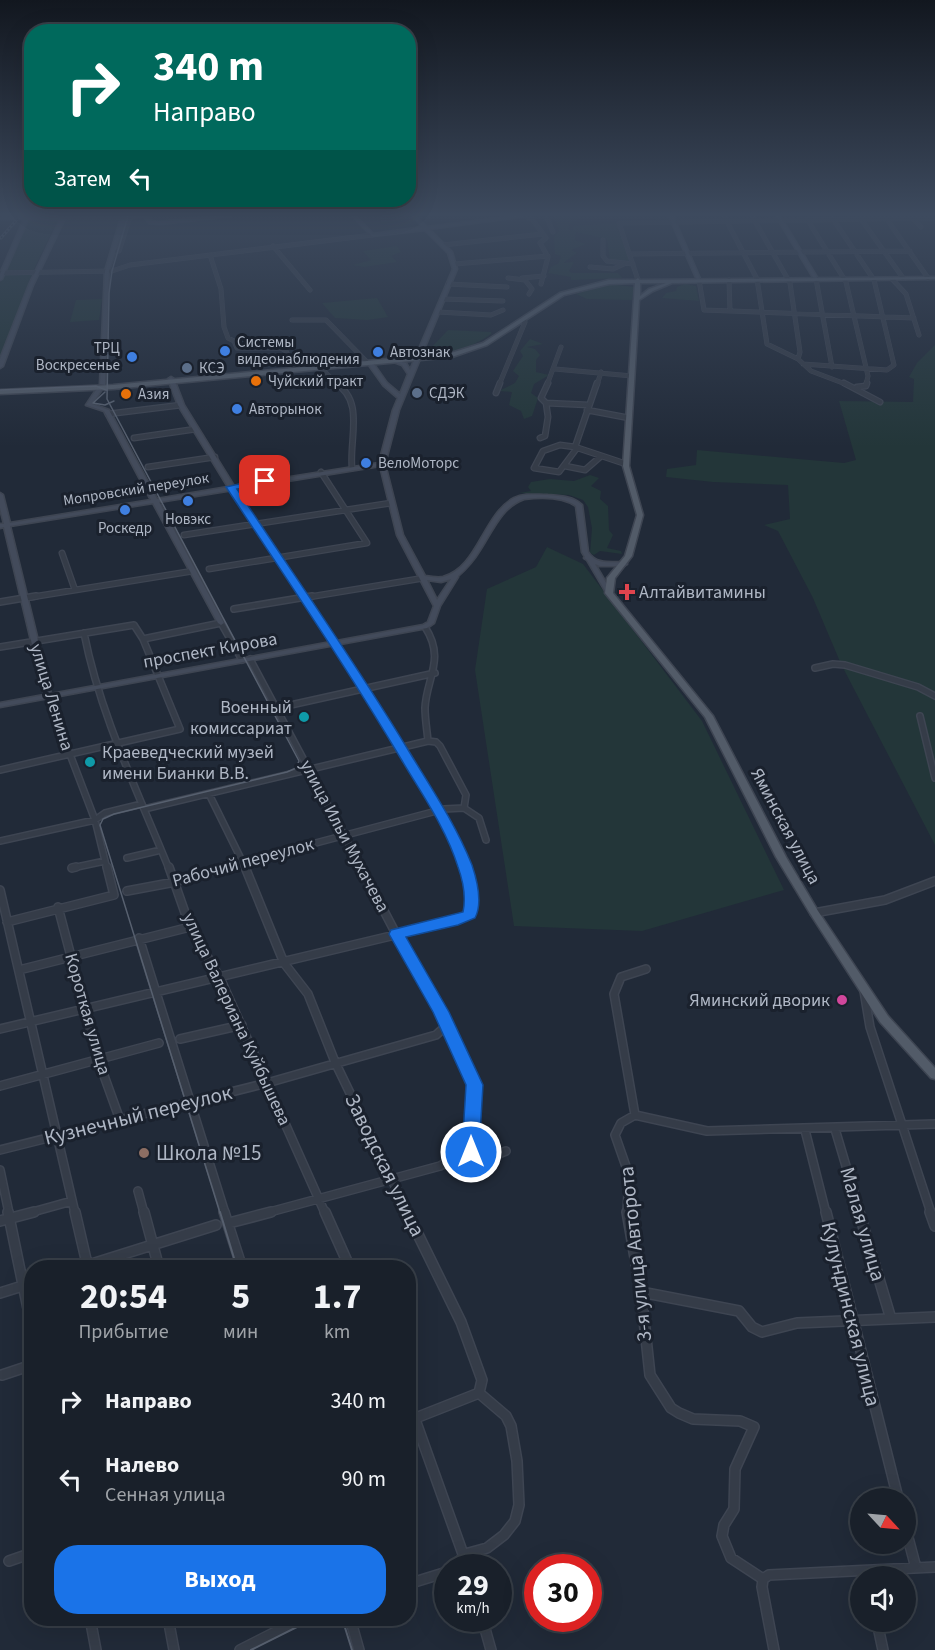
<!DOCTYPE html>
<html lang="ru">
<meta charset="utf-8">
<style>
body{margin:0;font-family:"Source Sans 3",sans-serif;background:#262d36;color:#f1f3f6;height:100vh;display:flex;flex-direction:column;font-size:22px;white-space:nowrap}
*{box-sizing:border-box;margin:0}
p{font-size:20px;color:#9fa3a8}
.icon{flex:none;width:33px;height:33px;fill:none;stroke:currentColor;stroke-width:2;stroke-linecap:round;stroke-linejoin:round}
.map{position:relative;flex:1;overflow:hidden}
.sheet{position:absolute;left:24px;top:1260px;width:392px;height:366px;display:flex;flex-direction:column;background:#19202a;border-radius:24px;box-shadow:0 6px 24px #0002,0 0 0 2px #373e47}
.sheet>*{flex:none}
.guide{position:absolute;left:24px;top:24px;width:392px;height:183px;border-radius:24px;box-shadow:0 6px 24px #0002,0 0 0 2px #373e47;background:#00695c;color:#fff;overflow:hidden}
.needle{width:39px;rotate:116deg}
.buttons{position:absolute;left:850px;top:1488px;display:grid;gap:12px}
.buttons a{display:grid;place-items:center;width:66px;height:66px;border-radius:50%;background:#19202a;box-shadow:0 6px 24px #0002,0 0 0 2px #373e47;font-size:30px}
.speed{position:absolute;left:434px;top:1554px;display:flex;gap:12px;font-size:30px;font-weight:700;text-align:center}
.speed>*{display:grid;place-content:center;width:78px;height:78px;border-radius:50%;background:#19202a;box-shadow:0 6px 24px #0002,0 0 0 2px #373e47;line-height:1}
.speed small{font-size:15px;font-weight:400}
.speed .limit{border:9px solid #d22;background:#fff;color:#111}
.pin{position:absolute;display:grid;place-items:center;width:51px;height:51px;color:#fff;margin:-26px;border-radius:12px;box-shadow:0 3px 9px #0006}
.me{position:absolute;width:66px;margin:-33px;rotate:0deg;stroke-linejoin:round;filter:drop-shadow(0 0 4px #0008)}
.turn{display:flex;align-items:center;gap:21px;height:126px;padding:0 30px;font-size:27px}
.turn .icon{width:78px;height:78px;stroke-width:2.5}
.turn b{display:block;font-size:42px;line-height:51px}
.then{display:flex;align-items:center;height:57px;padding:0 30px;background:#0003;gap:12px;font-size:22px}
.eta{display:flex;justify-content:space-evenly;align-items:center;height:102px;text-align:center}
.eta b{font-size:36px;font-weight:700;line-height:42px}
.action{display:flex;gap:12px;margin-top:auto;padding:12px 30px}
.action a{flex:1;height:69px;border-radius:24px;background:#1a73e8;color:#fff;font-size:24px;font-weight:700;line-height:69px;text-align:center}
ul{padding:0;list-style:none}
li{display:flex;align-items:center;gap:18px;height:78px;padding:0 30px}
li div{flex:1}
li b{display:block;font-size:22px}
li em{font-style:normal}
.map>svg:first-child{display:block}
</style>
<div class="map">
<svg width="935" height="1650" viewBox="0 0 935 1650">
<rect width="100%" height="100%" fill="#212a38"/>
<path fill="#233639" d="M553,216H583L569,225V229L573,231V226L616,223L630,262L610,260L607,239L576,232L575,240L586,244L571,250L577,253L563,263L574,262L569,271L572,273H618L622,278L571,280V277L548,273L551,267L559,263L561,256L555,254L554,237L559,231Z
M58,219L33,271L6,272L28,220Z
M397,246L401,252L391,256L397,262L364,267L353,265L371,260L363,251Z
M4,274H32L0,358V283Z
M608,284L634,287L632,300L587,299L576,294Z
M685,284L696,286L699,301L662,298L666,293L676,291L677,287Z
M377,298L388,317L367,320L335,318L322,303Z
M102,299L99,320L70,322L76,300Z
M448,330L491,332V334C475,345 447,359 427,352Z
M530,339L543,344L527,347L535,349L540,355L536,360V372L549,375L534,384L531,393L538,398L532,416L524,419L521,411L509,405L512,392L499,391L515,383L519,376L513,371L523,356L520,351Z
M935,345V845L841,664L813,598L778,531L764,525L790,519L788,485L713,482L666,477L667,469L696,465L697,450L844,463L856,460L839,401L913,402L914,379L909,377L917,363Z
M590,475L599,478L591,486L601,491L600,499L608,506L609,530L613,535L607,548L621,551L622,554L600,551L594,555L590,553L592,528L588,507L583,500L569,495L519,493L531,491L528,487L531,482L550,479L574,481Z
M547,547L583,564L702,721L784,890L642,931L514,926L475,670L487,589L536,567Z"/>
<g fill="none" stroke-linecap="round" stroke-linejoin="round">
<g stroke="#3e4552" stroke-width="5">
<path id="street-far4" d="M525,216L532,219L546,238L540,243L548,257L541,284
M546,216L553,232
M724,216L757,279L767,344L798,359L811,371L848,385
M752,216L790,283L800,352L798,359
M912,217L921,227
M886,218L928,278
M807,219L846,282L868,376L866,385
M861,219L903,278
M603,240V256L607,261L633,264
M443,245L543,234
M273,246L310,290
M114,251H119L130,217
M630,254L910,251
M211,258L221,289L224,327L228,338L234,341L237,348H281L286,351L294,368
M455,264L548,256
M590,267L613,269L624,264
M0,273L112,271L130,265L372,235
M508,278L525,280L532,289L529,294
M522,278L544,276
M816,279L832,367
M892,279L906,294L919,335
M638,280L619,223L935,218
M699,280L704,310L914,318
M729,280L730,311
M448,284L507,287
M443,299L503,301
M438,312L491,315L503,310
M292,320H326L366,361
M803,364L887,370L894,365L874,280L833,219
M322,369L338,385
M555,369L632,376
M499,385L525,322L522,320
M547,385L561,347
M597,385L601,372"/>
</g>
<g stroke="#3e4552" stroke-width="7">
<path id="street-far3" d="M335,383C365,400 349,439 352,468
M548,383L541,398L546,403L589,405
M597,383L575,447L626,464
M844,383L880,402
M857,387L866,386L867,383
M496,393L500,383
M587,410L629,418
M108,414L181,405
M134,438L196,429
M540,438L545,436L548,417L546,403
M575,447L560,445L543,451L534,468L559,472L577,448
M565,466L585,470L600,457
M148,467L215,457
M231,487L306,598
M184,535L391,503
M62,553L75,590
M209,569L367,543L321,472
M26,598L193,571
M303,598L424,578"/>
</g>
<g stroke="#3e4552" stroke-width="8">
<path id="street-far2" d="M305,596L449,828L467,869
M0,602L36,596
M234,609L312,596
M425,627C446,659 426,679 425,708C425,719 427,730 428,741L436,742L440,746L466,795L464,808L479,818L486,840
M84,633C100,715 138,792 169,869
M143,639L221,623L242,660
M0,647L134,625L143,639L180,729L0,770
M250,659L362,869
M815,668L833,664L845,665L918,687L935,696
M47,694L95,820L107,869
M277,708L435,673
M920,716L935,778
M209,794L246,869
M144,809L428,741
M0,841L95,820L105,813L142,804
M127,858L161,850
M72,868L105,861
M218,869L444,809L464,808"/>
</g>
<g stroke="#3e4552" stroke-width="10">
<path id="street-far1" d="M169,867L190,927L220,978L325,1213
M245,867L284,963L308,994L335,1062L408,1213
M361,867L417,974L441,1012L475,1085L471,1149
M72,868L76,867
M0,890L75,1213
M127,891L175,882L223,867
M58,907L98,1059L120,1120
M814,913L885,900L935,881
M7,922L114,895L107,867
M139,938L225,1213
M19,970L190,927
M864,991L870,1027L931,1213
M0,1029L458,920L471,912L472,896L466,867
M180,1039L242,1025
M0,1086L159,1043
M635,1115L707,1131L935,1124
M835,1129L860,1213
M805,1130L826,1213
M0,1150L267,1083L436,1035L446,1026
M0,1170L9,1213
M138,1191L144,1213
M29,1213L72,1201
M266,1213L440,1166L471,1149L472,1158L481,1161L506,1151
M627,1213L629,1175L615,1135L621,1123L635,1115L614,994L621,977L646,969"/>
</g>
<g stroke="#3e4552" stroke-width="12">
<path id="street" d="M8,1212L32,1328
M75,1212L88,1268
M144,1212L159,1268
M224,1212L242,1268
M325,1212L350,1268
M407,1212L461,1322L482,1380L479,1393L506,1416L511,1426L517,1461L519,1505L515,1521L504,1535L487,1548L465,1554L455,1568
M627,1212L641,1292L650,1375L671,1408L679,1413L693,1419L740,1421L754,1427L735,1469L734,1509L724,1525L722,1536L731,1558L763,1579
M826,1212L898,1498
M859,1212L891,1319
M930,1212L935,1226
M0,1221L34,1212
M229,1223L271,1212
M79,1268L216,1225
M641,1292L739,1311L752,1327L762,1332L797,1323L935,1317
M0,1293L32,1283
M2,1375L32,1365
M408,1400L468,1568
M408,1421L479,1393
M906,1530L916,1568
M9,1561L32,1553
M763,1579L769,1575L935,1567
M763,1579L762,1587L774,1650
M408,1584L447,1572
M90,1618L96,1650
M168,1618L174,1650
M350,1618L359,1650
M482,1618L491,1650
M877,1622L883,1650
M240,1650L303,1618"/>
</g>
<g stroke="#3e4552" stroke-width="3">
<path id="secondary" d="M147,216L151,221L160,222L215,216H231L160,224L149,223L144,217L126,218L109,271L105,385L100,384L105,271L121,218H65L33,285L3,366L0,368V359L29,285L61,218L28,219L2,279L0,280V274L24,219H0V217Z
M352,216H356L373,234L423,227L412,216H416L427,227L514,216H527L429,229L452,252L457,269L399,410L385,464L403,535L425,576C431,577 438,578 443,577C478,568 483,515 514,498C524,493 536,495 547,495C559,496 573,496 582,505L588,552C596,565 611,562 624,562L627,564L624,566H600L595,564L612,593L611,594H607L587,560L584,558L585,557L582,552L576,506C562,496 540,497 524,499C501,507 492,532 480,550C474,560 467,568 458,576V577L440,606L434,623L427,628L0,707V703L44,695L4,527L0,528V524H4L0,508V493L3,495L10,523L151,500L104,411L86,405L98,387L103,388L92,404L109,410L157,499L228,487L178,405L168,379L171,377L174,379L184,405L234,486L379,463L393,410L398,398L383,385L368,364L373,363L387,383L400,394L408,374L402,365L394,362L397,360L395,359L398,357L404,360L402,362L406,363L410,370L453,269L448,253L425,230L372,236ZM380,466L397,535L434,606L428,622L423,625L51,694L10,526L153,503L218,623L221,625L224,623L159,502ZM451,579L437,600L427,580L441,582Z
M669,216H673L701,281L697,280Z
M776,216H780L818,279V280L814,279Z"/>
</g>
<g stroke="#3e4552" stroke-width="3">
<path id="primary" d="M935,277V279L672,283L653,291L639,300L629,466L643,515L632,556L615,578L613,593L713,716L786,857L818,911L888,1016L935,1068V1079L931,1078L880,1022L811,915L776,857L705,717L605,593L607,578L625,556L637,515L623,466L635,283L609,284L564,295L487,345L452,357L113,389L0,394V390L113,385L451,353L483,343L560,293L609,280H635L638,278L640,280ZM640,283H666L649,289L640,296Z"/>
</g>
<use href="#street-far4" stroke="#353c48" stroke-width="4"/>
<use href="#street-far3" stroke="#353c48" stroke-width="4.5"/>
<use href="#street-far2" stroke="#353c48" stroke-width="5"/>
<use href="#street-far1" stroke="#353c48" stroke-width="7"/>
<use href="#street" stroke="#353c48" stroke-width="9"/>
<use href="#secondary" fill="#434b5b" fill-rule="evenodd"/>
<use href="#primary" fill="#525b68" fill-rule="evenodd"/>
<path stroke="#57606f" stroke-width="1.5" d="M128,216L112,271L109,293L107,399L299,761L296,768L287,772L114,814L103,819L100,825L220,1213
M0,390L96,386L106,390
M105,392L93,403L105,405L114,401"/>
<path stroke="#57606f" stroke-width="2" d="M220,1212L237,1268
M342,1618L352,1650
M251,1650L315,1618"/>
<g stroke="#57606f" stroke-width="3">
<path id="rail" d="M1,238L20,216"/>
</g>
<use href="#rail" stroke="#1a212d" stroke-width="1.5" stroke-dasharray="2" stroke-linecap="butt"/>
</g>
<linearGradient id="sky" x2="0" y2="1"><stop stop-color="#12171f"/><stop offset="0.48" stop-color="#3d4a5e"/><stop offset="1" stop-color="#3d4a5e" stop-opacity="0"/></linearGradient>
<rect width="935" height="447" fill="url(#sky)"/>
<path fill="#1a73e8" stroke="#114b97" stroke-width="1.5" d="M265,478L269,479V483L237,489C295,577 356,663 410,753C432,789 456,825 472,865C477,880 483,903 475,918L458,925L406,937L449,1012L483,1085L479,1152L477,1157H465L462,1152L466,1085L433,1012L389,934L391,930L463,912C466,898 463,881 458,867C446,828 421,793 401,759C346,666 285,577 226,487Z"/>
<g fill="#3f7fe0" stroke="#1a212d" stroke-width="2">
<circle cx="225" cy="351" r="6"/>
<circle cx="378" cy="352" r="6"/>
<circle cx="132" cy="357" r="6"/>
<circle cx="237" cy="409" r="6"/>
<circle cx="366" cy="463" r="6"/>
<circle cx="188" cy="501" r="6"/>
<circle cx="125" cy="510" r="6"/>
</g>
<g fill="#5c6f8a" stroke="#1a212d" stroke-width="2">
<circle cx="187" cy="368" r="6"/>
<circle cx="417" cy="393" r="6"/>
</g>
<g fill="#e8710a" stroke="#1a212d" stroke-width="2">
<circle cx="256" cy="381" r="6"/>
<circle cx="126" cy="394" r="6"/>
</g>
<path fill="#e0444e" stroke="#1a212d" stroke-width="2" d="M624 583h6v6h6v6h-6v6h-6v-6h-6v-6h6z"/>
<g fill="#0f9aa8" stroke="#1a212d" stroke-width="2">
<circle cx="304" cy="717" r="6"/>
<circle cx="90" cy="762" r="6"/>
</g>
<circle fill="#d1479c" stroke="#1a212d" stroke-width="2" cx="842" cy="1000" r="6"/>
<circle fill="#8d6e63" stroke="#1a212d" stroke-width="2" cx="144" cy="1153" r="6"/>
<g text-anchor="middle" stroke-width="6" stroke-linejoin="round" paint-order="stroke">
<g font-size="15" fill="#afb7c5" stroke="#1a212d" text-anchor="start">
<text x="237" y="347">Системы<tspan x="237" dy="17">видеонаблюдения</tspan></text>
<text x="120" y="353" text-anchor="end">ТРЦ<tspan x="120" dy="17">Воскресенье</tspan></text>
<text x="390" y="357">Автознак</text>
<text x="199" y="373">КСЭ</text>
<text x="268" y="386">Чуйский тракт</text>
<text x="429" y="398">СДЭК</text>
<text x="138" y="399">Азия</text>
<text x="249" y="414">Авторынок</text>
<text x="378" y="468">ВелоМоторс</text>
<text x="188" y="524" text-anchor="middle">Новэкс</text>
<text x="125" y="533" text-anchor="middle">Роскедр</text>
</g>
<g font-size="15" fill="#afb7c5" stroke="#1a212d">
<text transform="translate(136 489) rotate(-9)" y="5">Мопровский переулок</text>
</g>
<g font-size="18" fill="#afb7c5" stroke="#1a212d" text-anchor="start">
<text x="639" y="598">Алтайвитамины</text>
<text x="292" y="713" text-anchor="end">Военный<tspan x="292" dy="21">комиссариат</tspan></text>
<text x="102" y="758">Краеведческий музей<tspan x="102" dy="21">имени Бианки В.В.</tspan></text>
<text x="830" y="1006" text-anchor="end">Яминский дворик</text>
</g>
<g font-size="18" fill="#afb7c5" stroke="#1a212d">
<text transform="translate(210 650) rotate(-10)" y="6">проспект Кирова</text>
<text transform="translate(52 697) rotate(73)" y="6">улица Ленина</text>
<text transform="translate(786 826) rotate(62)" y="6">Яминская улица</text>
<text transform="translate(345 836) rotate(62)" y="6">улица Ильи Мухачева</text>
<text transform="translate(243 862) rotate(-15)" y="6">Рабочий переулок</text>
<text transform="translate(88 1014) rotate(74)" y="6">Короткая улица</text>
<text transform="translate(237 1019) rotate(65)" y="6">улица Валериана Куйбышева</text>
</g>
<g font-size="21" fill="#afb7c5" stroke="#1a212d">
<text transform="translate(138 1115) rotate(-14)" y="7">Кузнечный переулок</text>
<text transform="translate(385 1165) rotate(64)" y="7">Заводская улица</text>
<text transform="translate(863 1224) rotate(74)" y="7">Малая улица</text>
<text transform="translate(635 1254) rotate(-96)" y="7">3-я улица Авторота</text>
<text transform="translate(851 1314) rotate(76)" y="7">Кулундинская улица</text>
</g>
<g font-size="21" fill="#afb7c5" stroke="#1a212d" text-anchor="start">
<text x="156" y="1160">Школа №15</text>
</g>
</g>
</svg>
<div class="buttons">
<a><svg class="needle" viewBox="-14 -14 28 28"><path d="M0-13l5 13h-10z" fill="#e53935"/><path d="M0 13l5-13h-10z" fill="#9fa3a8"/></svg></a>
<a><svg class="icon" aria-label="sound" viewBox="0 0 24 24"><path d="M4 9h4l5-4v14l-5-4H4zM17 9q2 3 0 6"/></svg></a>
</div>
<div class="speed"><div>29<small>km/h</small></div><div class="limit">30</div></div>
<div class="pin" style="left:265px;top:481px;background:#d93025"><svg class="icon" aria-label="arrive" viewBox="0 0 24 24"><path d="M6 21V4h12l-3 4 3 4H6"/></svg></div>
<svg class="me" style="left:471px;top:1152px" viewBox="-20 -20 40 40"><circle r="17" fill="#1a73e8" stroke="#fff" stroke-width="3"/><path d="M0-11L8 9 0 5-8 9z" fill="#fff"/></svg>
<div class="guide">
<div class="turn"><svg class="icon" aria-label="right" viewBox="0 0 24 24"><path d="M7 20v-9h11M14 6l5 5-5 5"/></svg><div><b>340 m</b>Направо</div></div>
<div class="then">Затем<svg class="icon" aria-label="left" viewBox="0 0 24 24"><path d="M17 20v-9H6M10 6l-5 5 5 5"/></svg></div>
</div>
<section class="sheet">
<div class="eta">
<div><b>20:54</b><p>Прибытие</p></div>
<div><b>5</b><p>мин</p></div>
<div><b>1.7</b><p>km</p></div>
</div>
<ul>
<li><svg class="icon" aria-label="right" viewBox="0 0 24 24"><path d="M7 20v-9h11M14 6l5 5-5 5"/></svg><div><b>Направо</b></div><em>340 m</em></li>
<li><svg class="icon" aria-label="left" viewBox="0 0 24 24"><path d="M17 20v-9H6M10 6l-5 5 5 5"/></svg><div><b>Налево</b><p>Сенная улица</p></div><em>90 m</em></li>
</ul>
<div class="action"><a>Выход</a></div>
</section>
</div>
